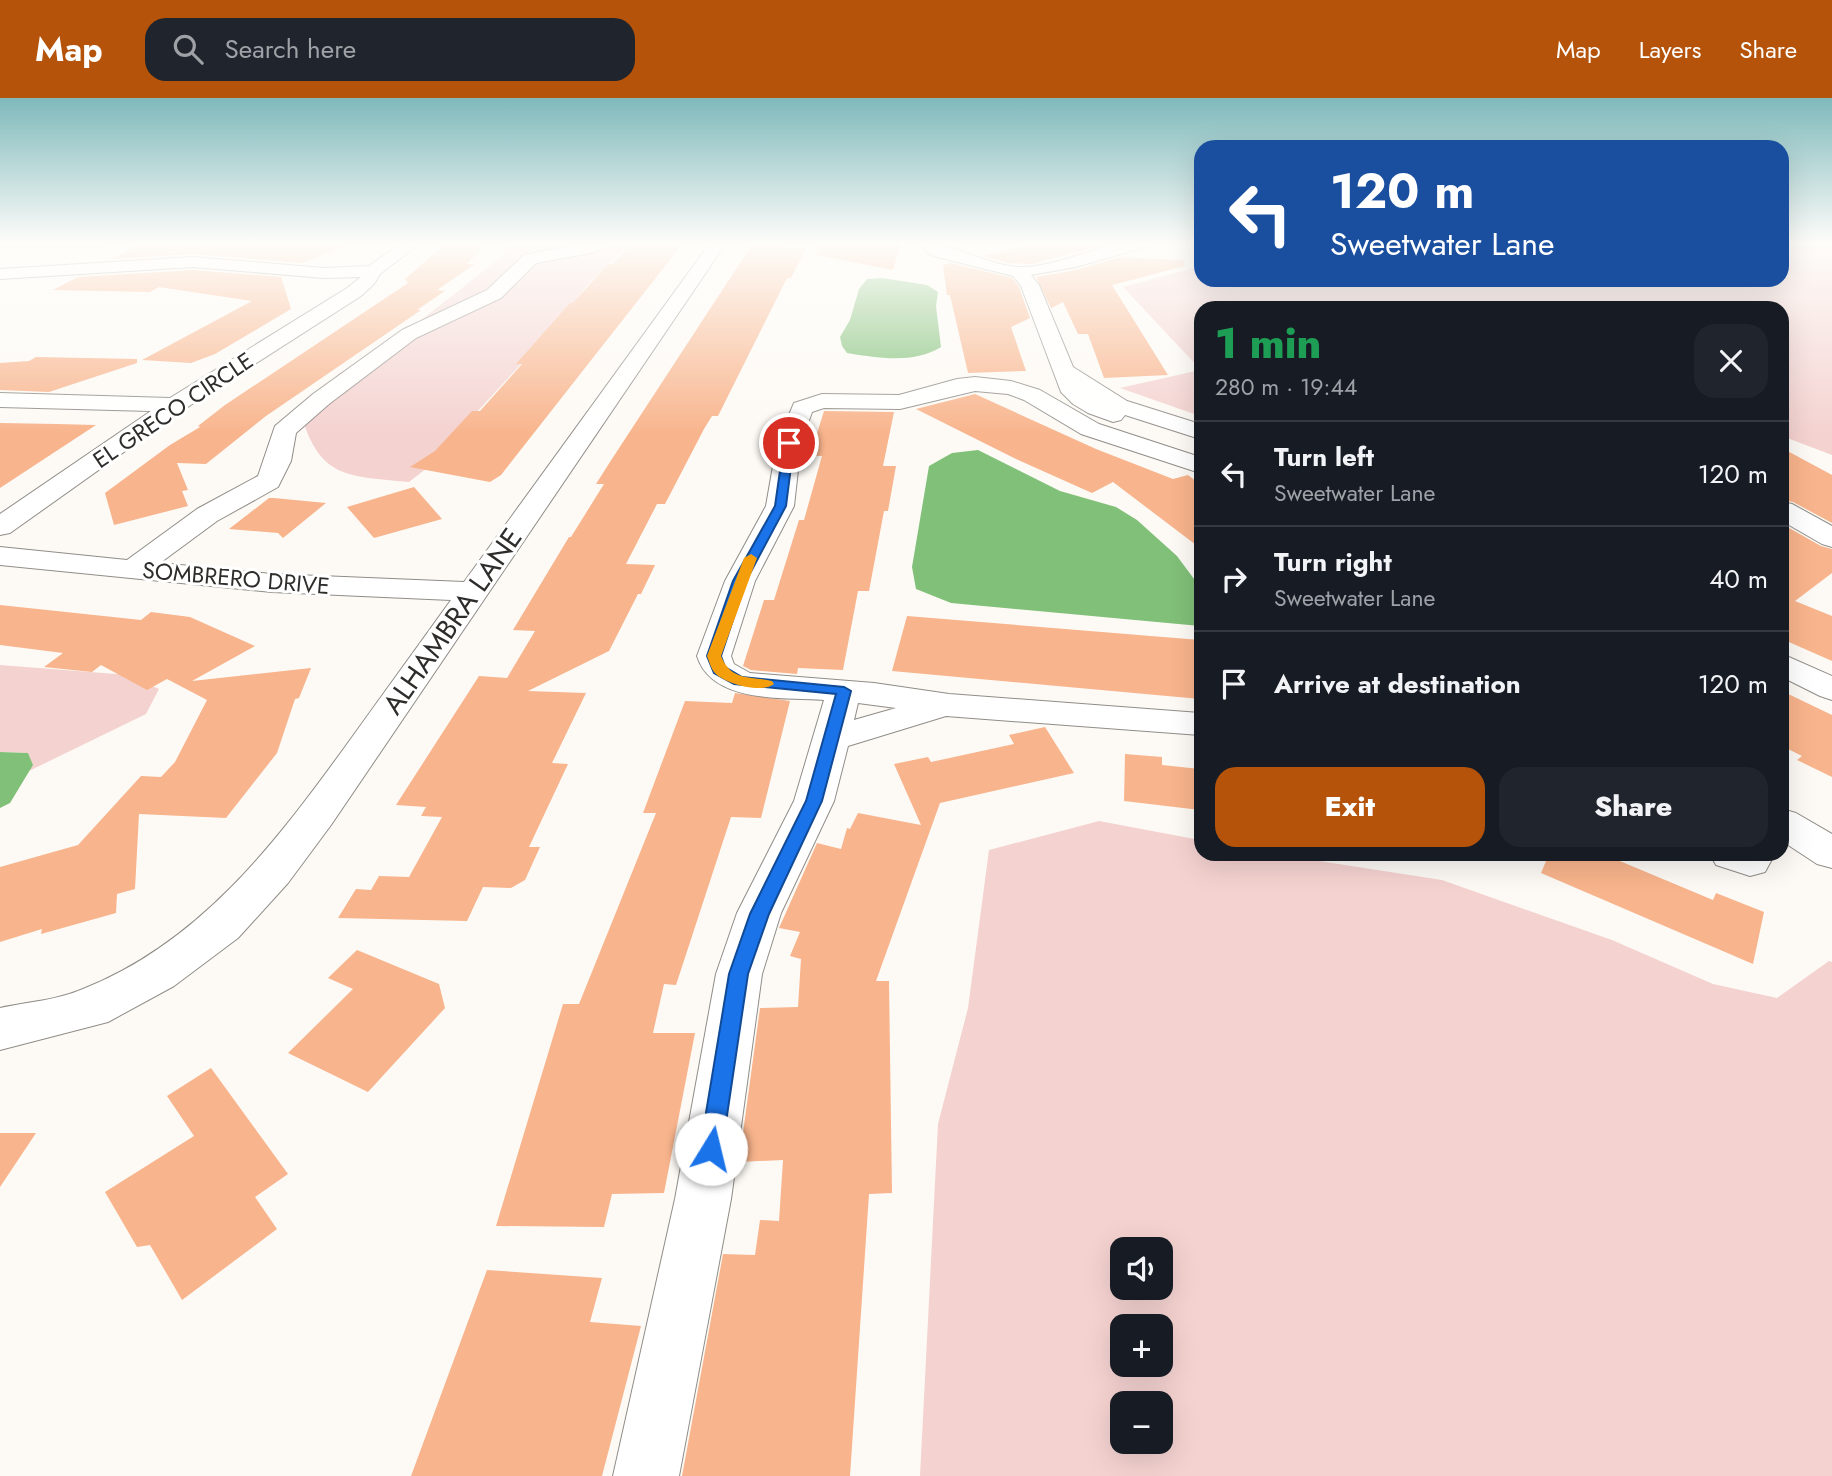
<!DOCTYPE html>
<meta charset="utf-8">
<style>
body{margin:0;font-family:Jost,sans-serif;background:#20242c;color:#f1f3f6;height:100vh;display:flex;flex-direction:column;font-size:26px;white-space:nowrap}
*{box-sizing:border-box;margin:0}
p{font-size:23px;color:#9ea1a6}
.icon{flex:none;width:38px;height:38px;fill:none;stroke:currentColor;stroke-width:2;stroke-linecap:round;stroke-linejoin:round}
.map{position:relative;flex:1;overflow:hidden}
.drawer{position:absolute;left:1194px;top:203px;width:595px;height:560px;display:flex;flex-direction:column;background:#171b24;border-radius:21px;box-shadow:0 7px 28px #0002}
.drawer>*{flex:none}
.top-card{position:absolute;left:1194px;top:42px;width:595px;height:147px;border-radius:21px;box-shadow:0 7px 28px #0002;background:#1a4fa0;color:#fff;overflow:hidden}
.tools{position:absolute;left:1110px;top:1139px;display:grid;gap:14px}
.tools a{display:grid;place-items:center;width:63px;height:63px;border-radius:14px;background:#171b24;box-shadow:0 7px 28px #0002;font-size:35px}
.pin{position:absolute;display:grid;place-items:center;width:60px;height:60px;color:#fff;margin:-30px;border:4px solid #fff;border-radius:50%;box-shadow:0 2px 7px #0007}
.me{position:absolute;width:77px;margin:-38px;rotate:9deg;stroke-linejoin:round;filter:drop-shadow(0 0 5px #0008)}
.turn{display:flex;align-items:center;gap:24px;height:147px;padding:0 21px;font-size:32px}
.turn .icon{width:91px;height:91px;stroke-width:2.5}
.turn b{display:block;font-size:49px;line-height:60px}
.round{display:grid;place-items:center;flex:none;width:74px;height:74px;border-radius:21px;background:#20242c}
.headline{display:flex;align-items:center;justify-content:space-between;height:119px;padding:0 21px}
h1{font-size:42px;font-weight:800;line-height:52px;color:#1e9e55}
.action{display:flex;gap:14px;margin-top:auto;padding:14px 21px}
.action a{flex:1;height:80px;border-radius:21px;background:#b45309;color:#fff;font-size:28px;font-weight:800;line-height:80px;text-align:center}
.action a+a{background:#20242c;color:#f1f3f6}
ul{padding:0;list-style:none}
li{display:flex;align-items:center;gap:21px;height:105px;padding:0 21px;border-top:2px solid #363941}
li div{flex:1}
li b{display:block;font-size:26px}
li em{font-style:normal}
header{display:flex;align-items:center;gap:42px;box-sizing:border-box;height:98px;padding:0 35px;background:#b45309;color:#fff}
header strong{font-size:33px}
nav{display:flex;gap:38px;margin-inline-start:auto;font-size:24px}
.search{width:490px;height:63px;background:#20242c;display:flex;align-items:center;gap:18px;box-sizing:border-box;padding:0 24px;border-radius:21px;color:#9ea1a6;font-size:26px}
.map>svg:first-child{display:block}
</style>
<header>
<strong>Map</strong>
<div class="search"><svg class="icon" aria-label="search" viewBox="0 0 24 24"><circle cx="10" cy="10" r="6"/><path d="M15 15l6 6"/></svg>Search here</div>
<nav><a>Map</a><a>Layers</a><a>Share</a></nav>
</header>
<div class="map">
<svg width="1832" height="1378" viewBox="0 0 1832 1378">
<rect width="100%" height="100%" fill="#fdfaf5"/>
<path fill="#f4d2d0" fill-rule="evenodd" d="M0,145H113L102,150L0,151Z
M514,145H629L586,189L564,219L465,327L441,359L409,384C347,378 318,381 300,312L340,275L397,241L500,160Z
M1782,145H1832V357L1782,338V210H1200V271L1123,189L1200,168V182H1782Z
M1200,272V318L1120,290Z
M0,567L129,577L159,591L146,616L29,673L32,667L28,655L0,654Z
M1099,723L1200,742V756H1274L1442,782L1612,842L1713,886L1777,900L1829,863L1832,864V1378H920L938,1026L968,910L989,752ZM1122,1152H1160V1190H1122ZM1160,1228V1267H1122V1228ZM1122,1306H1160V1344H1122Z"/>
<path fill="#81c078" d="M882,180L927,187L938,194L936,208L941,249C914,266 878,260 847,255L842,248L840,239L850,222L859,191L867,181Z
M978,352L1060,393L1116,409L1137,422L1177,458L1200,489V528L951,505L916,491L912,469L929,368L952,355Z
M0,654L28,655L33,667L10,705L0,710Z"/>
<path fill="#f8b48c" d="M143,145H298L348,147L302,165L193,156L111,161Z
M446,145H487L467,166H475L437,192L445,193L417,212H421L266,318L206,366L177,365L188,392L182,393L188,408L114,427L105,395L170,347L200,329L198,328L225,307L408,185L405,181Z
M753,145H788L785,150H806L791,180H787L718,318H712L704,331L665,406H657L626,466L655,467L641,496H638L609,553L528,593L586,595L552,665L568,666L529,749H540L525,782L511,790L483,789L467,823L338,820L356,791L371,792L379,778L409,779L442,719L421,718L426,709L396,707L479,578L507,580L535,533L513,532L569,439H571L604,386H596L610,364Z
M817,145H901L893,172L816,157Z
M1037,145H1098L1099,148L1032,166L1008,165L982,158Z
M629,148L680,149L501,377L490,384L410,369L435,353L472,313H480L522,266H516L570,205H573L608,166H613Z
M1120,159L1184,162L1185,168L1112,187L1168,277L1104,280L1088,236H1078L1063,204L1051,210L1036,179L1076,172Z
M951,165L1012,180L1019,189L1030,220L1011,229L1026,273L968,275L950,197H947L943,167Z
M193,172L281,179L291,211L215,256L191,265L142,262L252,203L159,189L150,194L53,192L78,179Z
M36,259L137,261V265L49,294L0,292V265L29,263Z
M975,296L1096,351L1173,381L1188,377L1200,386V450L1113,384L1092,395L1014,360L916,311Z
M824,313L894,314L883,368H896L888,413H884L869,493H858L843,572L798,570L797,576L751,572L743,568L764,502H774L799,422H804L822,358H810Z
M0,325L57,326L96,327L0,390Z
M1782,350L1832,377V425L1793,404L1782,402Z
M414,389L442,421L374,440L347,409Z
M269,400H274L326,405L283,440L278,435L229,431Z
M1782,426L1821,448L1832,451V475L1795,503L1832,518V563L1782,541Z
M0,507L141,522L151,514L190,519L255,548L192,583L311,570L299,600L295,601L277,655L226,720L139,716L135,791L117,796L116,815L41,836L42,831L0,844V769L78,747L141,678L161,679L175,664L207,602L167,581L147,592L101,567L92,574L44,569L63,555L0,547Z
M907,518L1200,542V601L892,573Z
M1782,593L1832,617V679L1797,662L1802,658L1782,648Z
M735,595L790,603L761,720L731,719L676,887L664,886L653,935H695L664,1095L612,1096L604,1129L496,1128L563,906H579L656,715H643L685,603L732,605Z
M1045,629L1074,675L940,705L876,883H889L892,1095L869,1096L850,1378H682L723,1156L755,1157L760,1122L779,1123L783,1062L739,1064L760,910L798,909L801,861L790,858L800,834L779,830L817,745L841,751L847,730L850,731L858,715L921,727L894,666L928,659L931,664L1014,646L1009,637Z
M1125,656L1162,659V667L1200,671V712L1124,703Z
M1549,756H1603L1713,802L1716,795L1764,814L1753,866L1541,775Z
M357,852L439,886L445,910L368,994L288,955L353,891L328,880Z
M211,970L288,1076L255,1099L277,1131L182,1202L150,1147L137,1149L105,1094L194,1038L167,998Z
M0,1035H36L0,1089Z
M487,1172L602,1180L590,1224L641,1228L602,1378H411Z"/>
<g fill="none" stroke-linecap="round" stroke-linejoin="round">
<g stroke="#908d88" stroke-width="2">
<path id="minor" d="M402,145H420L380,176L374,186L361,198L183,312L10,435L0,437V416L151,313L0,309V295L170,300L347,190L361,179L324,180L193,169L0,181V171L193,159L324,170L369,168Z
M587,145H612L610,149L586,156L536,165L501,200L416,240L329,306L296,335L291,363L278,389L217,423L160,465L272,476L464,484L710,145H726L331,727L288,785L238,840L174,888L108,924L0,952V910C27,904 58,902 83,891C199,845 274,747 345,649C380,600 416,551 451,502L272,494L0,467V449L127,462L197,411L258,378L275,328L313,296L402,232L487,192L524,157Z
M921,145C951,143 987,168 1020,169C1054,169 1087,152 1120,145C1129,144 1138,145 1147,145L1145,149L1076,169L1031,177L1039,187L1073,269L1127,303L1200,326V341L1125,317L1121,322L1113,324L1088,315L1073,306L1061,294L1021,188L1013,178L937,159L927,155Z
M975,279L1011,283L1040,292L1099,326L1200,359V375L1081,336L1024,302L1008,296L975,293L900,311L824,310L812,314L801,345L794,408L755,483L731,558L734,566L750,575L874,585L949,596L1200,615V637L946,618L848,648L834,703L781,815L762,876L731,1101L679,1378H613L675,1101L716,876L737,815L794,703L824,602C784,599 712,606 697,558L725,483L766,408L777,345L794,305L822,296L899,297L957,281ZM858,605L896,610L854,622Z
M1782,404L1792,406L1832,428V449L1822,446L1782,423Z
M1782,556L1832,578V602L1820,598L1782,579Z
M1782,711L1796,715L1832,736V770L1817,766L1782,743Z
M1710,756H1767L1771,763L1765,774L1750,778L1716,767Z"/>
</g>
<use href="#minor" fill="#fff" fill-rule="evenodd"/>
</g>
<linearGradient id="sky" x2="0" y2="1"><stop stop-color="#7fb9bb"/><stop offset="0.43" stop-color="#fefdfa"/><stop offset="1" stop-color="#fefdfa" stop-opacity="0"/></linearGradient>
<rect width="1832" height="338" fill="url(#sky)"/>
<path fill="#1a73e8" stroke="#114b97" stroke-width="2" d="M789,342L794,345L786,408L746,483L721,558L725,569L742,579L844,589L851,593L822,703L769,816L748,876L722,1051L719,1059L711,1062L703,1059L700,1051L729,876L750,816L806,703L836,596L734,586L714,575L707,558L733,483L775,408L784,345Z"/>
<path fill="#f59e0b" d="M751,456L757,460L721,558C731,583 749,578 772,583L774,586C762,596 724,586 714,574C711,570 709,563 707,558L744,460Z"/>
<g text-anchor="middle" stroke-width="6" stroke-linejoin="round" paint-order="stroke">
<g font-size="23" fill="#2e2d2b" stroke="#fff">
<text transform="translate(173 312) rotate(-34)" y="8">EL GRECO CIRCLE</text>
<text transform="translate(236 480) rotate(5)" y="8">SOMBRERO DRIVE</text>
</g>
<g font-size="28" fill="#2e2d2b" stroke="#fff">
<text transform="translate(452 523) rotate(-55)" y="10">ALHAMBRA LANE</text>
</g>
</g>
</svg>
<div class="tools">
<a><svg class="icon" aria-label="sound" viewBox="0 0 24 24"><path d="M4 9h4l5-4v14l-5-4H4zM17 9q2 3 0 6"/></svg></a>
<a>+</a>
<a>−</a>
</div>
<div class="pin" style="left:789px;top:345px;background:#d93025"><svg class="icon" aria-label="arrive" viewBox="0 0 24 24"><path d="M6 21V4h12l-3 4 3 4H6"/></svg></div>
<svg class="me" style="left:711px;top:1051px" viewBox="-20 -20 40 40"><circle r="19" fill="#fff"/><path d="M0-13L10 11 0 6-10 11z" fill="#1a73e8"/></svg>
<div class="top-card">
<div class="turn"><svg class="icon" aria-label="left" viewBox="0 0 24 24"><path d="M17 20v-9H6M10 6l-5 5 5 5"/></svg><div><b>120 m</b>Sweetwater Lane</div></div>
</div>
<section class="drawer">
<div class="headline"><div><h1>1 min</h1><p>280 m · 19:44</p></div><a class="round"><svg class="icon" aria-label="close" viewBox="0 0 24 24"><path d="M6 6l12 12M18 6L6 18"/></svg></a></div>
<ul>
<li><svg class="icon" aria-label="left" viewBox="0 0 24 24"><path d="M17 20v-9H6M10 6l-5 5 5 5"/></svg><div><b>Turn left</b><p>Sweetwater Lane</p></div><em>120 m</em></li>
<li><svg class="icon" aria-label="right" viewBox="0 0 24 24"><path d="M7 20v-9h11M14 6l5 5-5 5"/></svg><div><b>Turn right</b><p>Sweetwater Lane</p></div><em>40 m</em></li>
<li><svg class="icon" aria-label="arrive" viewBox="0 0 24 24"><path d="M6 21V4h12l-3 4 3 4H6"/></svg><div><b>Arrive at destination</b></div><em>120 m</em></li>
</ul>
<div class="action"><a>Exit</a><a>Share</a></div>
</section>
</div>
